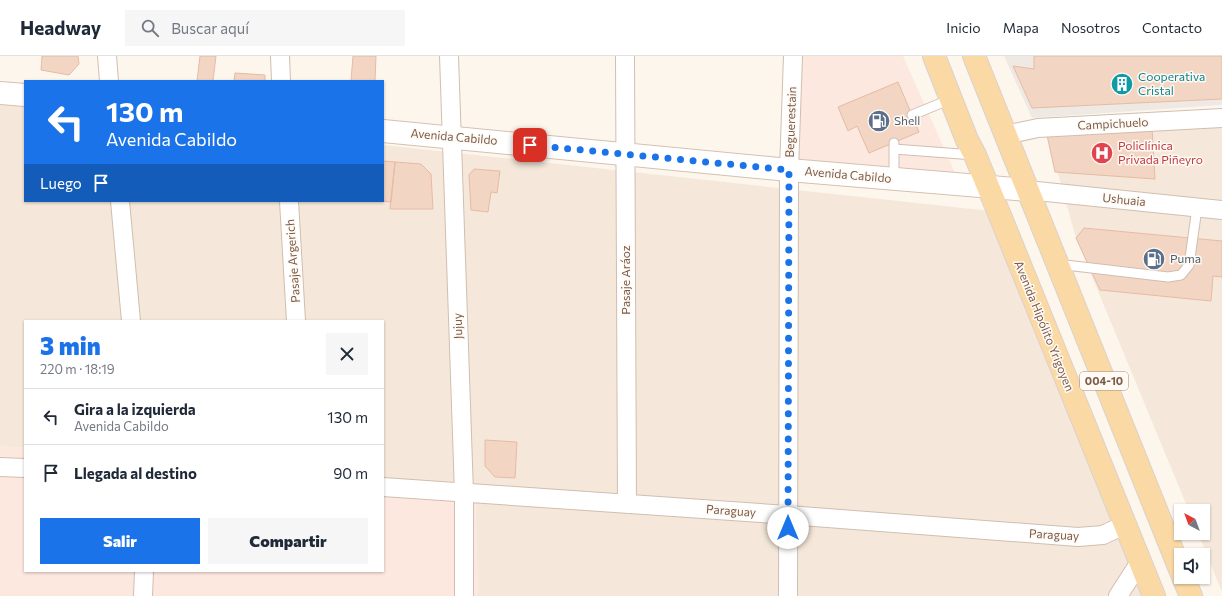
<!DOCTYPE html>
<html lang="es">
<meta charset="utf-8">
<style>
body{margin:0;font-family:Commissioner,sans-serif;background:#f6f6f7;color:#1f2937;height:100vh;display:flex;flex-direction:column;font-size:15px;white-space:nowrap}
*{box-sizing:border-box;margin:0}
p{font-size:13px;color:#747a83}
.icon{flex:none;width:22px;height:22px;fill:none;stroke:currentColor;stroke-width:2;stroke-linecap:round;stroke-linejoin:round}
.map{position:relative;flex:1;overflow:hidden}
.drawer{position:absolute;left:24px;top:264px;width:360px;height:252px;display:flex;flex-direction:column;background:#fff;border-radius:0px;box-shadow:0 1px 3px #0004}
.drawer>*{flex:none}
.top-card{position:absolute;left:24px;top:24px;width:360px;height:122px;border-radius:0px;box-shadow:0 1px 3px #0004;background:#1a73e8;color:#fff;overflow:hidden}
.needle{width:26px;rotate:319deg}
.tools{position:absolute;left:1174px;top:448px;display:grid;gap:8px}
.tools a{display:grid;place-items:center;width:36px;height:36px;border-radius:0px;background:#fff;box-shadow:0 1px 3px #0004;font-size:20px}
.pin{position:absolute;display:grid;place-items:center;width:34px;height:34px;color:#fff;margin:-17px;border-radius:8px;box-shadow:0 2px 6px #0006}
.me{position:absolute;width:44px;margin:-22px;rotate:0deg;stroke-linejoin:round;filter:drop-shadow(0 0 3px #0008)}
.turn{display:flex;align-items:center;gap:14px;height:84px;padding:0 16px;font-size:18px}
.turn .icon{width:52px;height:52px;stroke-width:2.5}
.turn b{display:block;font-size:28px;line-height:34px}
.then{display:flex;align-items:center;height:38px;padding:0 16px;background:#0003;gap:8px;font-size:15px}
.round{display:grid;place-items:center;flex:none;width:42px;height:42px;border-radius:0px;background:#f6f6f7}
.headline{display:flex;align-items:center;justify-content:space-between;height:68px;padding:0 16px}
h1{font-size:24px;font-weight:800;line-height:30px;color:#1a73e8}
.action{display:flex;gap:8px;margin-top:auto;padding:8px 16px}
.action a{flex:1;height:46px;border-radius:0px;background:#1a73e8;color:#fff;font-size:16px;font-weight:800;line-height:46px;text-align:center}
.action a+a{background:#f6f6f7;color:#1f2937}
ul{padding:0;list-style:none}
li{display:flex;align-items:center;gap:12px;height:56px;padding:0 16px;border-top:1px solid #e0e1e3}
li div{flex:1}
li b{display:block;font-size:15px}
li em{font-style:normal}
header{display:flex;align-items:center;gap:24px;box-sizing:border-box;height:56px;padding:0 20px;background:#fff;border-bottom:1px solid #e0e1e3}
header strong{font-size:19px}
nav{display:flex;gap:22px;margin-inline-start:auto;font-size:14px}
.search{width:280px;height:36px;background:#f6f6f7;display:flex;align-items:center;gap:10px;box-sizing:border-box;padding:0 14px;border-radius:0px;color:#747a83;font-size:15px}
.map>svg:first-child{display:block}
</style>
<header>
<strong>Headway</strong>
<div class="search"><svg class="icon" aria-label="search" viewBox="0 0 24 24"><circle cx="10" cy="10" r="6"/><path d="M15 15l6 6"/></svg>Buscar aquí</div>
<nav><a>Inicio</a><a>Mapa</a><a>Nosotros</a><a>Contacto</a></nav>
</header>
<div class="map">
<svg width="1222" height="540" viewBox="0 0 1222 540">
<rect width="100%" height="100%" fill="#fdf6ec"/>
<path fill="#f5e8da" d="M0,47L25,50V145H383V89L1000,156L1147,540H478L475,431L383,423V265H25V392L0,390Z
M1222,68V536L1198,477H1203V455H1189L1076,182L1047,79Z"/>
<path fill="#fde8e0" d="M797,0H903L955,117L793,104Z
M0,390L25,392V515H383V423L475,431L478,540H0Z"/>
<path fill="#efe9e4" d="M1004,0H1222V49L1032,62Z"/>
<path fill="#f3d5c3" stroke="#e6bba3" d="M42,0H78L79,8L69,19L41,14Z
M200,0H216L213,25H197Z
M353,0H376L375,25H351Z
M1034,0H1222V43L1032,52L1013,10L1034,13Z
M235,17L265,19V25H234Z
M898,26L919,76L869,97L857,70L848,75L838,51Z
M1152,72L1155,123L1055,116L1047,79Z
M383,105L395,106L391,146L383,145Z
M395,106L421,108L431,118L433,153H390Z
M474,113L500,115L497,137L491,136L488,156L471,154L469,119Z
M1084,172L1222,185V221L1213,220L1211,245L1100,234L1076,182Z
M485,384L517,386L515,422L495,421L485,410Z"/>
<g fill="none" stroke-linecap="round" stroke-linejoin="round">
<g stroke="#d1beb0" stroke-width="11">
<path id="lane" d="M912,59L951,43
M894,93L974,99
M894,123V87
M1057,208L1168,221L1181,219L1189,209L1197,152"/>
</g>
<g stroke="#d1beb0" stroke-width="20">
<path id="street" d="M107,0L109,25
M280,0L281,25
M449,0L464,437V540
M625,0L627,448
M1005,79L1038,72L1222,62
M1027,134L1222,154
M120,145L131,265
M289,145L296,265
M0,411L25,412
M383,431L788,459L1078,481L1103,479L1124,469
M143,540L144,515
M788,540L789,114L793,0
M1118,540L1140,506"/>
</g>
<g stroke="#d6c0b0" stroke-width="24">
<path id="secondary" d="M0,37L25,39
M383,75L789,114L1027,134"/>
</g>
<g stroke="#dad1cd" stroke-width="24">
<path id="primary" d="M934,0L967,84L975,99L1001,162L1154,540
M974,0L1181,516
M1183,521L1191,540"/>
</g>
<use href="#lane" stroke="#fff" stroke-width="9"/>
<use href="#street" stroke="#fff" stroke-width="18"/>
<use href="#secondary" stroke="#fff" stroke-width="22"/>
<use href="#primary" stroke="#fbd9a5" stroke-width="22"/>
</g>
<g fill="none" stroke-linecap="round" stroke-linejoin="round">
<path stroke="#1a73e8" stroke-width="7" stroke-dasharray="0 12.6" d="M530,89L789,114L788,472"/>
</g>
<defs>
<g id="building-disc" transform="scale(1.15)"><circle r="9.5" fill="#0f9aa8" stroke="#fffaf3"/><path d="M-4-6H4V6H1V3H-1V6H-4ZM-2.5-4.3h1.7v1.8h-1.7ZM.8-4.3h1.7v1.8H.8ZM-2.5-1h1.7V.8h-1.7ZM.8-1h1.7V.8H.8Z" fill="#fff"/></g>
<g id="fuel-disc" transform="scale(1.15)"><circle r="9.5" fill="#5c6f8a" stroke="#fffaf3"/><path d="M-5.5-6h7V0h2V4h1.3V-2.5L3-4.5l.8-.8L6-3V5H2.5V1h-1V6h-7ZM-4.2-4.7v3.2H.2V-4.7Z" fill="#fff"/></g>
<g id="hospital-disc" transform="scale(1.15)"><circle r="9.5" fill="#e0444e" stroke="#fffaf3"/><path d="M-5-5h3v3.5h4V-5h3V5h-3V1.5h-4V5h-3Z" fill="#fff"/></g>
</defs>
<g fill-rule="evenodd">
<use href="#building-disc" x="1122" y="28"/>
<use href="#fuel-disc" x="879" y="65"/>
<use href="#hospital-disc" x="1102" y="97"/>
<use href="#fuel-disc" x="1154" y="203"/>
</g>
<g text-anchor="middle" stroke-width="3" stroke-linejoin="round" paint-order="stroke">
<rect fill="#fffaf3" stroke="#a28b7f" stroke-width="1" x="1080" y="316" width="48" height="18" rx="3"/>
<g font-size="11" font-weight="bold" fill="#7a5c4d">
<text x="1104" y="329">004-10</text>
</g>
<g font-size="12" fill="#0d838f" stroke="#fffaf3" text-anchor="start">
<text x="1138" y="25">Cooperativa<tspan x="1138" dy="14">Cristal</tspan></text>
</g>
<g font-size="12" fill="#4e5e75" stroke="#fffaf3" text-anchor="start">
<text x="894" y="69">Shell</text>
<text x="1170" y="207">Puma</text>
</g>
<g font-size="12" fill="#7a5c4d" stroke="#fffaf3">
<text transform="translate(791 66) rotate(-88)" y="4">Beguerestain</text>
<text transform="translate(1113 68) rotate(-3)" y="4">Campichuelo</text>
<text transform="translate(454 81) rotate(5)" y="4">Avenida Cabildo</text>
<text transform="translate(848 119) rotate(5)" y="4">Avenida Cabildo</text>
<text transform="translate(1124 144) rotate(6)" y="4">Ushuaia</text>
<text transform="translate(293 205) rotate(-94)" y="4">Pasaje Argerich</text>
<text transform="translate(626 224) rotate(-90)" y="4">Pasaje Aráoz</text>
<text transform="translate(458 270) rotate(-92)" y="4">Jujuy</text>
<text transform="translate(1044 270) rotate(68)" y="4">Avenida Hipólito Yrigoyen</text>
<text transform="translate(731 455) rotate(4)" y="4">Paraguay</text>
<text transform="translate(1054 479) rotate(3)" y="4">Paraguay</text>
</g>
<g font-size="12" fill="#be3a42" stroke="#fffaf3" text-anchor="start">
<text x="1118" y="94">Policlínica<tspan x="1118" dy="14">Privada Piñeyro</tspan></text>
</g>
</g>
</svg>
<div class="tools">
<a><svg class="needle" viewBox="-14 -14 28 28"><path d="M0-13l5 13h-10z" fill="#e53935"/><path d="M0 13l5-13h-10z" fill="#747a83"/></svg></a>
<a><svg class="icon" aria-label="sound" viewBox="0 0 24 24"><path d="M4 9h4l5-4v14l-5-4H4zM17 9q2 3 0 6"/></svg></a>
</div>
<div class="pin" style="left:530px;top:89px;background:#d93025"><svg class="icon" aria-label="arrive" viewBox="0 0 24 24"><path d="M6 21V4h12l-3 4 3 4H6"/></svg></div>
<svg class="me" style="left:788px;top:472px" viewBox="-20 -20 40 40"><circle r="19" fill="#fff"/><path d="M0-13L10 11 0 6-10 11z" fill="#1a73e8"/></svg>
<div class="top-card">
<div class="turn"><svg class="icon" aria-label="left" viewBox="0 0 24 24"><path d="M17 20v-9H6M10 6l-5 5 5 5"/></svg><div><b>130 m</b>Avenida Cabildo</div></div>
<div class="then">Luego<svg class="icon" aria-label="arrive" viewBox="0 0 24 24"><path d="M6 21V4h12l-3 4 3 4H6"/></svg></div>
</div>
<section class="drawer">
<div class="headline"><div><h1>3 min</h1><p>220 m · 18:19</p></div><a class="round"><svg class="icon" aria-label="close" viewBox="0 0 24 24"><path d="M6 6l12 12M18 6L6 18"/></svg></a></div>
<ul>
<li><svg class="icon" aria-label="left" viewBox="0 0 24 24"><path d="M17 20v-9H6M10 6l-5 5 5 5"/></svg><div><b>Gira a la izquierda</b><p>Avenida Cabildo</p></div><em>130 m</em></li>
<li><svg class="icon" aria-label="arrive" viewBox="0 0 24 24"><path d="M6 21V4h12l-3 4 3 4H6"/></svg><div><b>Llegada al destino</b></div><em>90 m</em></li>
</ul>
<div class="action"><a>Salir</a><a>Compartir</a></div>
</section>
</div>
